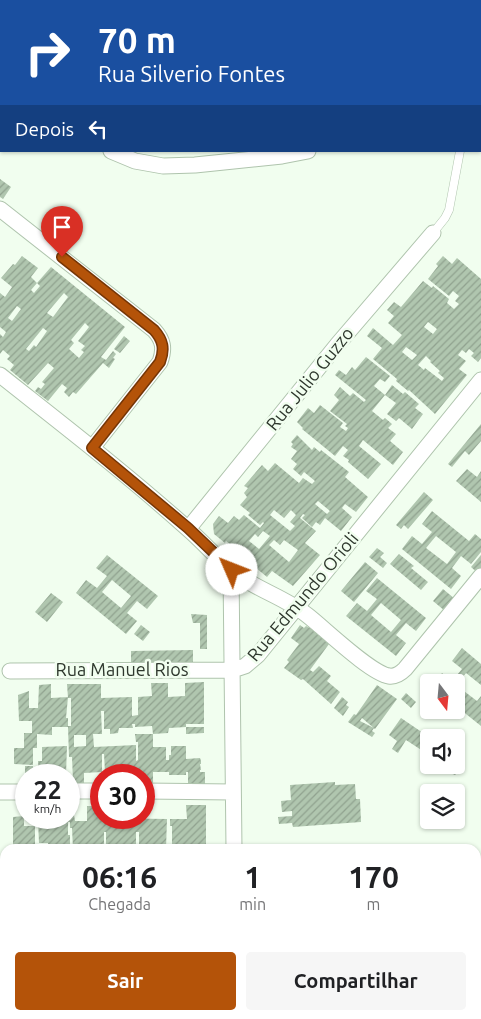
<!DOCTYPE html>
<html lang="pt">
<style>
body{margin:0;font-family:Ubuntu,sans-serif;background:#f6f6f6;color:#202124;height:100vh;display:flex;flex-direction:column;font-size:19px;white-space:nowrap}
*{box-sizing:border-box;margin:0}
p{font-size:16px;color:#757577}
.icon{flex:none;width:28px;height:28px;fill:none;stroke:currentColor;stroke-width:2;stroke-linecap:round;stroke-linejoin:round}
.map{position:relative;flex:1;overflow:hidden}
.drawer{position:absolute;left:0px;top:844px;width:481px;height:176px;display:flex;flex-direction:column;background:#fff;border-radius:15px 15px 0 0;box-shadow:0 1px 4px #0004}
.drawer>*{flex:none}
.banner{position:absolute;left:0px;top:0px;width:481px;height:152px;box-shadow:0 1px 4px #0004;background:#1a4fa0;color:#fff;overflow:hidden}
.needle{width:32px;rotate:164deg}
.buttons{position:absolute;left:420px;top:674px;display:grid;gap:10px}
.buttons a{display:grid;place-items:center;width:45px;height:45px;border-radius:5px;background:#fff;box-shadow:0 1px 4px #0004;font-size:25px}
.speed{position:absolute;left:15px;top:764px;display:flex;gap:10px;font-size:25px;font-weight:700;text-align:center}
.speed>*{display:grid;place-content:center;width:65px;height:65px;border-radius:50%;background:#fff;box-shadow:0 1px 4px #0004;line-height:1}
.speed small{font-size:12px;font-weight:400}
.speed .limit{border:8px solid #d22;background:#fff;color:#111}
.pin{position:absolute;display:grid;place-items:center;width:42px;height:42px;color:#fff;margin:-51px -21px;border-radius:50% 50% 50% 0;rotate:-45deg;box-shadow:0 0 5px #0007}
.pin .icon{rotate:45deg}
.me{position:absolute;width:55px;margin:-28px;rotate:314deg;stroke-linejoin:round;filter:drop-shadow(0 0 4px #0008)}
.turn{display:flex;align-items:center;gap:18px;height:105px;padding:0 15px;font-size:22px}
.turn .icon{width:65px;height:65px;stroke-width:2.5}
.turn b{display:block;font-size:35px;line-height:42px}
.then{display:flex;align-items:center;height:48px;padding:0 15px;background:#0003;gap:10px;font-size:19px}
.eta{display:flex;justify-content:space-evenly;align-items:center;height:85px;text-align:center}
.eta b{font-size:30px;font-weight:600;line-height:35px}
.cta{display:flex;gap:10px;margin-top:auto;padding:10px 15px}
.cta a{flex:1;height:58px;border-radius:5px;background:#b45309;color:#fff;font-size:20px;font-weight:600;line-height:58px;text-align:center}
.cta a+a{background:#f6f6f6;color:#202124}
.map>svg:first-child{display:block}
</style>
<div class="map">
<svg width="481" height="1019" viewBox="0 0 481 1019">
<defs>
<pattern id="building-hatch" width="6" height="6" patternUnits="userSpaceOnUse" patternTransform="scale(1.25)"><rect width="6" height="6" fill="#b0c6af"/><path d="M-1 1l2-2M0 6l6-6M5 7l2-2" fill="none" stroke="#90a28f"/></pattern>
</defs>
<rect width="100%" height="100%" fill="#f1feef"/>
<path fill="url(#building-hatch)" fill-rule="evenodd" d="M0,179L11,187L3,199L0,197Z
M22,256L38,268L31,277L37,283L31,290L34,293L40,286L37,283L51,267L125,327L101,357L106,360L113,351L116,354L113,358L115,359L109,368L103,363L76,394L73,392L69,397L64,392L67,388L62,384L48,401L35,391L38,387L41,389L45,384L42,382L54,368L48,363L28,385L10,370L14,365L7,359L10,356L3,350L0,354V334L3,337L6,332L0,327V293L5,297L12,287L1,278L13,264L15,265ZM64,293L68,297L53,317L47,313ZM17,306L21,309L12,321L8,318ZM85,323L89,327L78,341L85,346L81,350L84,352L79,358L69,349L74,343L71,340ZM43,328L47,331L36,347L34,345L29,351L26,349Z
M443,256L452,264L457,258L481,279V358L478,362L471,356L474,353L469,349L466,353L462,350L458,355L466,361L459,369L467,375L435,414L409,390L408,391L396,381L397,379L373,359L382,348L367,336L373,328L393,345L402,335L388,323L394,316L387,310L394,302L401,307L423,281L432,288L433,286L449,299L447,303L454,309L459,304L455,301L459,296L453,291L449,296L428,279L438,266L436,264ZM428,322L437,329L433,334L424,327ZM406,347L417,355L412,360L402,352ZM426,356L431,361L430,362L440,371L438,373L444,378L442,381L425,368L424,370L418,365Z
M124,336L130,341L120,353L114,349Z
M366,357L390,376L385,382L380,379L374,386L385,395L372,411L383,420L385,418L392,424L388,428L396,434L390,441L403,452L393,465L363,440L359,446L381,464L368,479L348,462L349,460L343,456L348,450L343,446L335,456L302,429L303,428L297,422L308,408L314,413L320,405L343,423L340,427L346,431L348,428L345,426L347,424L330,411L339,400L334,395L340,387L350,396L353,393L364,402L366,400L335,375L339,370L346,375L352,367L355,370Z
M392,385L403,394L405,392L419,404L415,408L423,414L412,429L399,418L396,421L387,414L396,403L385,395Z
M481,424V441L469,455L465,451L452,467L448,464Z
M297,435L312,450L314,447L320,452L321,450L349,472L345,477L368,497L356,512L345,504L342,508L352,517L341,531L325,518L320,525L316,522L312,527L302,518L305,515L303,514L300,518L316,531L305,543L320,555L293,586L272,571L267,577L238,553L241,549L240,548L238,551L226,541L225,543L214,534L213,524L219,516L228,523L234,516L239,520L244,515L260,528L264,523L263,522L260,525L248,515L250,513L240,505L247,497L244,493L248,488L244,486L262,465L268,471L275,463L299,483L303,478L312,484L315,481L304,472L301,476L293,469L297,464L291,459L297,451L291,447L293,444L291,442ZM318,501L330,511L327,514L315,504ZM274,510L284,518L291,510L296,515L290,522L295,526L290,531L270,515ZM263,531L270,536L259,549L249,541L255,534L258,537ZM274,540L280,545L284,540L298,550L289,562L269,545Z
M467,469L477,477L481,471V502L456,481Z
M424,492L433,500L408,529L404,525L401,529L396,525Z
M432,511L469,541L475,534L481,539V552L471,564L461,556L452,568L461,576L451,589L402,549L412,536L422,544L432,532L422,524ZM436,536L456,552L447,564L426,548Z
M377,548L384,553L380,557L387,563L383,568L369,557Z
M399,554L414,566L411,568L428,582L421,590L390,564Z
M107,555L158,596L147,609L137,601L127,613L137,621L126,634L76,593L86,580L97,588L107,576L96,568ZM112,580L131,596L121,608L102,592Z
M481,555V573L480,575L471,567Z
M365,562L378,573L354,602L341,591Z
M377,578L426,618L416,631L406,623L396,635L406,643L396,656L346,616L357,603L367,611L377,599L366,591ZM381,603L401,620L391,632L371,615Z
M443,589L455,599L445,611L433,601Z
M51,593L63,602L47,622L35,612Z
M191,614L207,615V649H200V623H193Z
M141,625L150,632L143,641L134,634Z
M300,625L304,628L306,626L312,629L329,644L310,670L313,672L319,666L331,676L327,681L340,692L331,704L303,679L301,680L284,668L289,662L287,660L299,644L291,638Z
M462,648L481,664V685L466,673L456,685L477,701L481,696V726L456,706V682H435L442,673L452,681L462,669L452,661Z
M193,650V663L131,664V651Z
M204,682V724H186V727H204V733L186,734V727L169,728L168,733L153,734V747H166V760H169V755H171V746H186V759L200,758L201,761V764H200L201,770H200V772H205V785H188V772H186V775H169V772H153V785H144V775H137L136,772H105L104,754H102V772L84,773V786H76V781H73L72,757H69L68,727H52V735L37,734V748H33V765L14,764V748H24V733H32V721H19L18,695L29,691V708H38L39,685L51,684V698L68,697L66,718H68V726H71V698H68L67,684H101V698L132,697V716L138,715V697L152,696L151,683H168V697L185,696V683ZM101,711H104V729H110V734L118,733L119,728H133L132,724H135V727L152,726L153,734H135L136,742H138V760L136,761V745L94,747L93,734H102ZM74,735H86V746L74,747Z
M377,685L397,699L375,729L362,718L360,721L374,728L372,731L375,733L372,737L348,722L354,714L356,715Z
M406,693L416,702L411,708L401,699Z
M342,697L348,702L346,705L349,707L343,716L334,708Z
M401,718L429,737V755L406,740L398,753L392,749L397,741L389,735Z
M67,746L66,775L39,774L38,761H42V747Z
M456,758L464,764L455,775L445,771L446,767L443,765H456Z
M25,766H33V775H25Z
M335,782V785L355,784L356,799H360L361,822L293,827L292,823L279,824L278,817L292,816V811L282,812L281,801L291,800L290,785Z
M186,805H206V846H202V849H172V826H170V819H187Z
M87,806H101V818L167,819L166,849L139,848V832H136V849H106V832H104V849H73L72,828H70V822H68V835H70V849H54V846H48V843H39L38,821H46V818H69V815H74L75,821H87Z
M24,816V826H35V849H13V817Z
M37,1015H137V1018L37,1019Z
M139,1015H189L190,1019H140Z
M284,1015H300V1019H284Z
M317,1015H391L392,1019H317Z
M421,1015H438V1019H421Z"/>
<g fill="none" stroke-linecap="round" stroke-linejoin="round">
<g stroke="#afc4ad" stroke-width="9">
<path id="lane" d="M433,233L445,218L449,210L460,151"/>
</g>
<g stroke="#afc4ad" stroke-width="17">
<path id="street" d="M0,73H1
M480,101H481
M111,151L135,161L163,166L195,165L282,156L308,151
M0,209L154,330C163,340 165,348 160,362L92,448
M0,375C63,425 128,475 188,529C203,542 217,558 232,571C255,589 284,597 307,615C324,628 370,673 389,676C396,677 401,673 405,669L481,576
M188,529L337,345L433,233
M231,570L234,849
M10,671L233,670L245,666L258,655L481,380
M69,791H101
M144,791L233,792
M1,792H26
M237,1015V1019"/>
</g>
<use href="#lane" stroke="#fff" stroke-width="8"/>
<use href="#street" stroke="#fff" stroke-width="15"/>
</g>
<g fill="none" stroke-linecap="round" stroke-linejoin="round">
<g stroke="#753606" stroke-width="12">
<path id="route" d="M62,257L154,330C163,340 165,349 160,362L92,448L188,528L232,570"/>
</g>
<use href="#route" stroke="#b45309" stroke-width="9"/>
</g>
<g text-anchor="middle" stroke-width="5" stroke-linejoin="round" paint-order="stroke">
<g font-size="18" fill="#2e372d" stroke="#f1feef">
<text transform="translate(310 379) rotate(-51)" y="6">Rua Julio Guzzo</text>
<text transform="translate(303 597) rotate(-50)" y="6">Rua Edmundo Orioli</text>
<text x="122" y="676">Rua Manuel Rios</text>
</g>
</g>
</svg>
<div class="buttons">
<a><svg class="needle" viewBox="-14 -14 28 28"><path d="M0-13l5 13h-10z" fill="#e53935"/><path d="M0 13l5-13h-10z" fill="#757577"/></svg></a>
<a><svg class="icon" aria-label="sound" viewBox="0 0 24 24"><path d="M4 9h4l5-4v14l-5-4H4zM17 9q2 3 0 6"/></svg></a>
<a><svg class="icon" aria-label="layers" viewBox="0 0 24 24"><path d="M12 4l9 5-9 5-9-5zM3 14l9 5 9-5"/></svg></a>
</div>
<div class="speed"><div>22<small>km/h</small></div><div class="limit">30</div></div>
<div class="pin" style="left:62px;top:257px;background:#d93025"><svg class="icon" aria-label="arrive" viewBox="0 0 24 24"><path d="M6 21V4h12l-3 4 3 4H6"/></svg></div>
<svg class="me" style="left:232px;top:570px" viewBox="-20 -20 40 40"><circle r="19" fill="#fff"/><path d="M0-13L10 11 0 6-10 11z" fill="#b45309"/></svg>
<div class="banner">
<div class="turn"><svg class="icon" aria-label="right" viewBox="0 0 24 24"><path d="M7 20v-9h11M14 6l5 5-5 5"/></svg><div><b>70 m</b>Rua Silverio Fontes</div></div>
<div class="then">Depois<svg class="icon" aria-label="left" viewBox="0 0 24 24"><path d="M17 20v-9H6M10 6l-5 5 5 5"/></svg></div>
</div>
<section class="drawer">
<div class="eta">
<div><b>06:16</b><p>Chegada</p></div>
<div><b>1</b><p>min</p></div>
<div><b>170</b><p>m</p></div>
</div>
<div class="cta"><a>Sair</a><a>Compartilhar</a></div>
</section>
</div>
